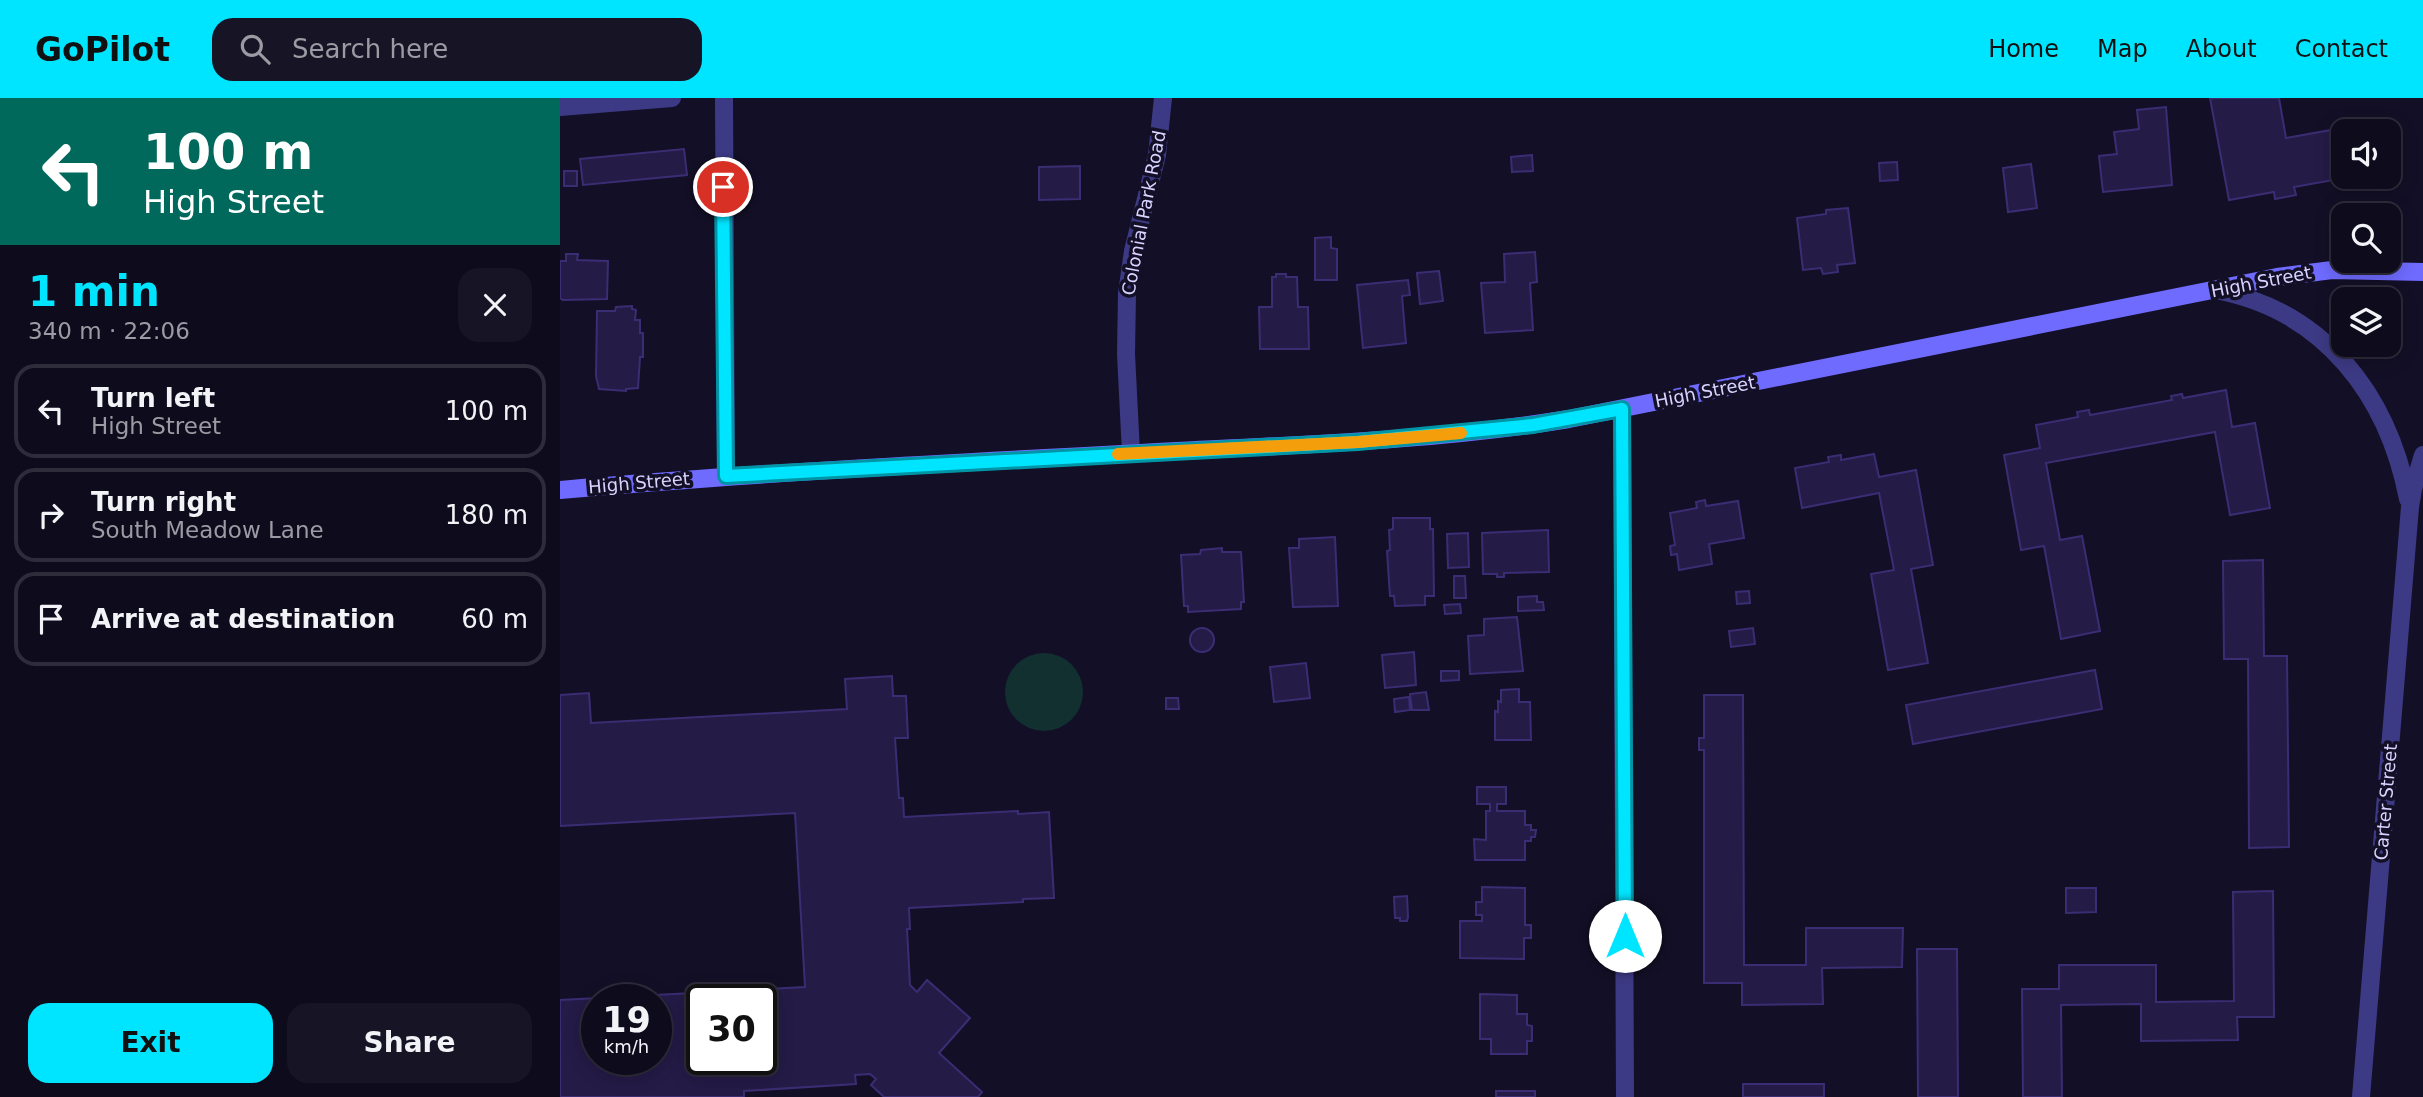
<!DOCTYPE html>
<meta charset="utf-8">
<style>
body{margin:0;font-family:"DejaVu Sans",sans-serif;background:#171425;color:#f1f3f6;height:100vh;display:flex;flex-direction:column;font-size:26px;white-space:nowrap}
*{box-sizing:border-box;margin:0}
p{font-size:23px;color:#9b9ba3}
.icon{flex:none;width:38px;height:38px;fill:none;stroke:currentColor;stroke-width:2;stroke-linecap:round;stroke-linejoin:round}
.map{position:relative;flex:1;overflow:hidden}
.panel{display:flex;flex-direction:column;background:#0e0b1c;width:560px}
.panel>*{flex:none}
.banner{background:#00695c;color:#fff;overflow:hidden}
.controls{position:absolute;left:1771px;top:21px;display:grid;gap:14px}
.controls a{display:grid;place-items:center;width:70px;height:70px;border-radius:14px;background:#0e0b1c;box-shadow:0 4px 18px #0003,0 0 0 2px #2e2b3b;font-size:35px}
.speed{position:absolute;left:21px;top:886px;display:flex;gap:14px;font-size:35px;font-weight:700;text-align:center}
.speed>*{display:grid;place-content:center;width:91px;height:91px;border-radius:50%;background:#0e0b1c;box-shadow:0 4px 18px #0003,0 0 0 2px #2e2b3b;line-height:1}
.speed small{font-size:18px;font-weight:400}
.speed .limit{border:4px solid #111;border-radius:10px;background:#fff;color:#111}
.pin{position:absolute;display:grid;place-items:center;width:60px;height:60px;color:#fff;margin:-30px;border:4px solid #fff;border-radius:50%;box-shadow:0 2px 7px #0007}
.me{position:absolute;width:77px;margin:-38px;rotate:0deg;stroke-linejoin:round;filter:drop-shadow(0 0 5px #0008)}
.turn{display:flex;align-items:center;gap:24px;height:147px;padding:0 28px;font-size:32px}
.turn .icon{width:91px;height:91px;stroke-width:2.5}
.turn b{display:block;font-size:49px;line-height:60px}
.round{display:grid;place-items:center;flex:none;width:74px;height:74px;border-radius:21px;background:#171425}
.head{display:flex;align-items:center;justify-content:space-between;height:119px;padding:0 28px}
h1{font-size:42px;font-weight:700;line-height:52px;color:#00e5ff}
.button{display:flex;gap:14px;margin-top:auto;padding:14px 28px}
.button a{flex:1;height:80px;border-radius:21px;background:#00e5ff;color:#111;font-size:28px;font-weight:700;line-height:80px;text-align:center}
.button a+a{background:#171425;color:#f1f3f6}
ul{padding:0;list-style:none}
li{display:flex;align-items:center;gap:21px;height:94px;margin:0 14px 10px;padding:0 14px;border:4px solid #2e2b3b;border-radius:21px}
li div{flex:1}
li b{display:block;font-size:26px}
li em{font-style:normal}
header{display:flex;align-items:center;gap:42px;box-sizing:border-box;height:98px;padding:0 35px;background:#00e5ff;color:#111}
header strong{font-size:33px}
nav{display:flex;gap:38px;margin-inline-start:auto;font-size:24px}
.search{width:490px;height:63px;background:#171425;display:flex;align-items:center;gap:18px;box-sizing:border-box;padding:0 24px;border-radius:21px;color:#9b9ba3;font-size:26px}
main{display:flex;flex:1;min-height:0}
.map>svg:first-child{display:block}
</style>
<header>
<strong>GoPilot</strong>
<div class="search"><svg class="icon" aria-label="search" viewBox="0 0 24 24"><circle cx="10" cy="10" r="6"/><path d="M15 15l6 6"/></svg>Search here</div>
<nav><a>Home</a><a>Map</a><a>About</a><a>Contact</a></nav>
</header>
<main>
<section class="panel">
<div class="banner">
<div class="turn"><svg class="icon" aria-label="left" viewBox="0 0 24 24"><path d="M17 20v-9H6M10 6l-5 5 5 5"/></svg><div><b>100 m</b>High Street</div></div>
</div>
<div class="head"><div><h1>1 min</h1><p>340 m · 22:06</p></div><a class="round"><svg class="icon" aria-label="close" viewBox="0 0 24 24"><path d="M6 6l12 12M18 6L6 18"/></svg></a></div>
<ul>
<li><svg class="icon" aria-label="left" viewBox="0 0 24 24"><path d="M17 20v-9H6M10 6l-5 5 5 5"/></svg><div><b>Turn left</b><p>High Street</p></div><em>100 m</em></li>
<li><svg class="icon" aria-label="right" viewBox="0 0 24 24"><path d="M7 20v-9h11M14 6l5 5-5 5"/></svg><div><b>Turn right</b><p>South Meadow Lane</p></div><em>180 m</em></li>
<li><svg class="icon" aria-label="arrive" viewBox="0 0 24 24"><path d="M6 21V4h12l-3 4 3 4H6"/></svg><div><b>Arrive at destination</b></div><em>60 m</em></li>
</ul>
<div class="button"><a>Exit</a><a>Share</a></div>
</section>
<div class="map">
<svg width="1863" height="999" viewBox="0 0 1863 999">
<rect width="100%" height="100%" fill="#130f26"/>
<path fill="#12302f" d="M445 594a39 39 0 1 1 78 0a39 39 0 1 1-78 0Z"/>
<path fill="#241b47" stroke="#3b2d73" stroke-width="2" fill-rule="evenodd" d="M1650,0H1719L1726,40L1771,32L1779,81L1734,89L1736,97L1715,101L1714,94L1669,102Z
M1606,9L1612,87L1543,94L1539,58L1557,56L1554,34L1579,31L1577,12Z
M124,51L127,77L23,87L20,61Z
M972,57L973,73L952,74L951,59Z
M1337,64L1338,82L1320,83L1319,65Z
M1471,66L1477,110L1448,114L1443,70Z
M520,68V101L479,102V69Z
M4,73H17V88H4Z
M1288,110L1295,165L1277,167L1278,174L1263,176L1261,170L1243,172L1237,120L1266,116V112Z
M771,139V150L777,151V182H755V140Z
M975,154L977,184L970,185L973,232L925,235L921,185L945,184L944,156Z
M6,156H18L17,162L48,163L47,201L3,202L0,200V163H6Z
M879,173L883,203L860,206L857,175Z
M716,176H726V179H737L738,209H748L749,251H700L699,209H712V179H716Z
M848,182L850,197L842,198L846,245L803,250L797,187Z
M72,208V211L76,212L75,222H80V235H83V259H80L78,290L66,291V293L39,291L36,278L37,213H55L56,209Z
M1666,292L1672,329L1695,325L1710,410L1670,417L1655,334L1486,365L1500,442L1522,438L1540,533L1501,541L1484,448L1461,452L1444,357L1480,350L1476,327L1518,319L1517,314L1529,312L1530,317L1612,302L1611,298L1622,296L1623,300Z
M1314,356L1319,379L1356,372L1373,467L1351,471L1368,565L1328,572L1311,476L1334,472L1319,395L1242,410L1235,370L1269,364L1268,359L1281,357V362Z
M1145,402L1146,408L1178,403L1184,440L1149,446L1152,466L1119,472L1117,456L1111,457L1110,448L1115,447L1110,415L1137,410L1136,404Z
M833,420H870V431H873L874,498H865V507L835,508L834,498H830L827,453L830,452L829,432L833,431Z
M988,432L989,474L944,475V479H937V476H923L922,435Z
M908,435L909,469L888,470L887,436Z
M775,439L778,508L733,509L729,450H739V441Z
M662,450V454H681L684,504H681V511L628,514V508H624L621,457L640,456L641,452Z
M1703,462L1704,558H1727L1729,749L1689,750L1688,561H1664L1663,463Z
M894,478H905L906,500H894Z
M1189,493L1190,505L1177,506L1176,494Z
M977,498V504H983L984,512L958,513V499Z
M900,506L901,515L885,516L884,507Z
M957,519L963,573L910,576L908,538L924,537V521Z
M1193,530L1195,546L1171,549L1169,533Z
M630 542a12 12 0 1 1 24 0a12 12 0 1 1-24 0Z
M854,554L856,587L825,590L822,557Z
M746,565L750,600L714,604L710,569Z
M1535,572L1542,611L1353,646L1346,607Z
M881,573H899V582L881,583Z
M332,578L333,598H346L348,640H335L339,700H343L344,719L458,713V716L489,714L494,800L463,801V804L349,810L350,831H347L350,887L357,894L367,882L410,920L379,955L422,994L418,999H324L311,987L316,981L310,976L295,977L296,986L184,993V999H0V902L245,889L235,715L0,728V597L29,595L31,625L287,611L285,581ZM37,901H96V961H37ZM142,901H201V961H142Z
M959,591V604H970L971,642H935V613L938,614V603L941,604V592Z
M866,594L869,612H852L850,596Z
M1144,597H1183L1184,867H1246V830H1343L1342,869L1262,870L1263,906L1182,907V885H1144V652H1139V640H1144Z
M849,599L850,612L835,614L834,601Z
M606,600H618L619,611H606Z
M917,689H946V706H937V713H965V727H971V732H976L975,739H971V743H965V762H915L914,741L926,742V713H930V706H917Z
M922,789L965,790V827H971V840H964V861L900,860V823H922V817H916V804H922Z
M1506,790H1536V814L1506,815Z
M1713,793L1714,919H1677L1678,942L1581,943V906L1501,907L1502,999H1463L1462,891H1499V867H1596V904L1674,903L1673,794Z
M847,798L848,819L847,823H840V820H835L834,799Z
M1357,851H1397L1398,999H1358Z
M920,896L957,897V916H967V927L972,928V943H967V956H931V941H920Z
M1183,986H1264V999H1183Z
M936,993H975V999H936Z"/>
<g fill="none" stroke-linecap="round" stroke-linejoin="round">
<path stroke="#3d3a85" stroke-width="18" d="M164,0L166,378
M0,9L112,0
M1062,311L1065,999
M571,355L566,256L567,195L573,153L597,57L603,0"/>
<path stroke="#3d3a85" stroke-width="18" d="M1655,192C1764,212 1828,297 1848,401
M1801,999L1850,409L1853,391L1863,357"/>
<path stroke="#6f6bff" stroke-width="18" d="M0,392C194,375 387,365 581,355C724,347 867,344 1009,321L1717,179L1772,172L1863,174"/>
</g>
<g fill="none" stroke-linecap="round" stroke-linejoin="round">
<g stroke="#0095a6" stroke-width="18">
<path id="route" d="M163,89L166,378L798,344L973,327L1062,311L1065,838"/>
</g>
<use href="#route" stroke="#00e5ff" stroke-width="12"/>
<path stroke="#f59e0b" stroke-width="12" d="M558,356L798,344L901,335"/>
</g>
<g text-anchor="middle" stroke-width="7" stroke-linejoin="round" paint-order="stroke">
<g font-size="18" fill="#d9d4ff" stroke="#130f26">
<text transform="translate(584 115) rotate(-79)" y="6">Colonial Park Road</text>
<text transform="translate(1701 184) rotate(-11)" y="6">High Street</text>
<text transform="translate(1145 294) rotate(-11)" y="6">High Street</text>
<text transform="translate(79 385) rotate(-5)" y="6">High Street</text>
<text transform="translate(1826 704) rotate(-85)" y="6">Carter Street</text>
</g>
</g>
</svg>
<div class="controls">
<a><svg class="icon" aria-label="sound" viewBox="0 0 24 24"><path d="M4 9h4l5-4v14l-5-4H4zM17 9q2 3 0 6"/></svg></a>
<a><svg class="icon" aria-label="search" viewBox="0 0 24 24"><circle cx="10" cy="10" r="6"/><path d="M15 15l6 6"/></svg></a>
<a><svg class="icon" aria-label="layers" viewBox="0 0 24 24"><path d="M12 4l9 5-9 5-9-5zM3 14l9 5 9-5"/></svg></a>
</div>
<div class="speed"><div>19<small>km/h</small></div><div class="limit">30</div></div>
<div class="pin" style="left:163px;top:89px;background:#d93025"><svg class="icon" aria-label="arrive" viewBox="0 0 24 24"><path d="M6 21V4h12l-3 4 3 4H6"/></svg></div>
<svg class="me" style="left:1065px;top:838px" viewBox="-20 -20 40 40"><circle r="19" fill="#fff"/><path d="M0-13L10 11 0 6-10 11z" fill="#00e5ff"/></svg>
</div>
</main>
